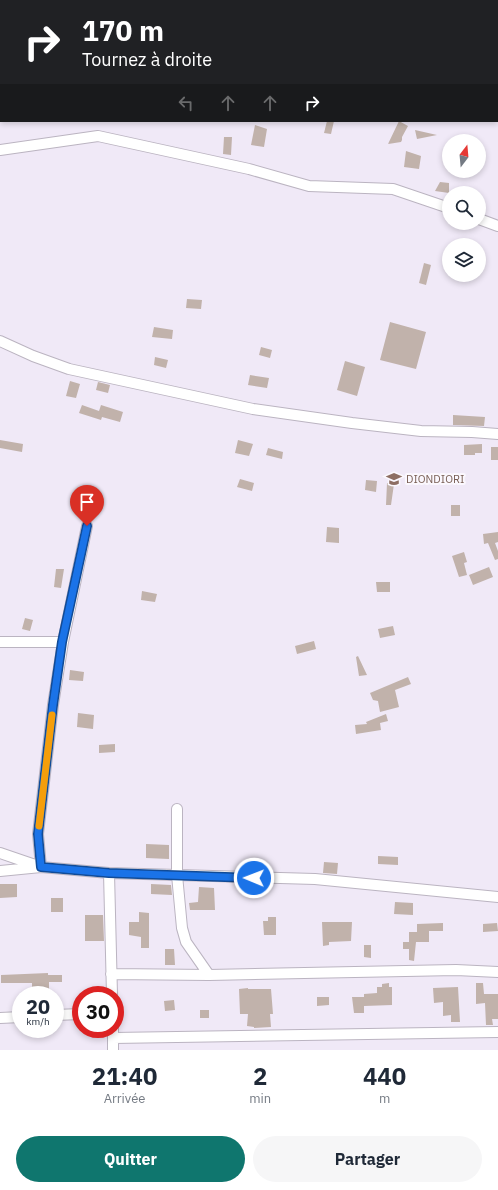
<!DOCTYPE html>
<html lang="fr">
<meta charset="utf-8">
<style>
body{margin:0;font-family:"IBM Plex Sans",sans-serif;background:#f6f6f7;color:#1f2937;height:100vh;display:flex;flex-direction:column;font-size:15px;white-space:nowrap}
*{box-sizing:border-box;margin:0}
p{font-size:13px;color:#747a83}
.icon{flex:none;width:22px;height:22px;fill:none;stroke:currentColor;stroke-width:2;stroke-linecap:round;stroke-linejoin:round}
.map{position:relative;height:1050px;overflow:hidden}
.drawer{display:flex;flex-direction:column;background:#fff;flex:1}
.drawer>*{flex:none}
.hud{position:absolute;left:0px;top:0px;width:498px;height:122px;box-shadow:0 2px 6px #0003;background:#202124;color:#fff;overflow:hidden}
.needle{width:26px;rotate:16deg}
.tools{position:absolute;left:442px;top:134px;display:grid;gap:8px}
.tools a{display:grid;place-items:center;width:44px;height:44px;border-radius:50%;background:#fff;box-shadow:0 2px 6px #0003;font-size:20px}
.speed{position:absolute;left:12px;top:986px;display:flex;gap:8px;font-size:20px;font-weight:700;text-align:center}
.speed>*{display:grid;place-content:center;width:52px;height:52px;border-radius:50%;background:#fff;box-shadow:0 2px 6px #0003;line-height:1}
.speed small{font-size:10px;font-weight:400}
.speed .limit{border:6px solid #d22;background:#fff;color:#111}
.pin{position:absolute;display:grid;place-items:center;width:34px;height:34px;color:#fff;margin:-41px -17px;border-radius:50% 50% 50% 0;rotate:-45deg;box-shadow:0 0 4px #0007}
.pin .icon{rotate:45deg}
.me{position:absolute;width:44px;margin:-22px;rotate:271deg;stroke-linejoin:round;filter:drop-shadow(0 0 3px #0008)}
.turn{display:flex;align-items:center;gap:14px;height:84px;padding:0 16px;font-size:18px}
.turn .icon{width:52px;height:52px;stroke-width:2.5}
.turn b{display:block;font-size:28px;line-height:34px}
.lanes{display:flex;align-items:center;height:38px;padding:0 16px;background:#0003;justify-content:center;gap:20px;direction:ltr}
.lanes .off{opacity:.35}
.eta{display:flex;justify-content:space-evenly;align-items:center;height:68px;text-align:center}
.eta b{font-size:24px;font-weight:700;line-height:28px}
.action{display:flex;gap:8px;margin-top:auto;padding:8px 16px}
.action a{flex:1;height:46px;border-radius:24px;background:#0f766e;color:#fff;font-size:16px;font-weight:700;line-height:46px;text-align:center}
.action a+a{background:#f6f6f7;color:#1f2937}
.map>svg:first-child{display:block}
</style>
<div class="map">
<svg width="498" height="1050" viewBox="0 0 498 1050">
<rect width="100%" height="100%" fill="#f0e9f7"/>
<path fill="#c1b2ab" d="M327,121H334L331,134L324,133Z
M399,121L408,126L402,137V140L401,142L388,144Z
M255,125L267,129L264,147L251,145Z
M415,130L437,135L417,139Z
M224,137H232L231,155L223,154Z
M406,151L421,156L419,169L404,167Z
M440,182L449,183V193L435,191Z
M424,263L431,265L426,285L419,283Z
M187,299L202,300L201,309L186,308Z
M390,322L426,332L416,369L380,360Z
M154,327L173,330L172,339L152,337Z
M261,347L272,350L270,358L259,355Z
M155,357L168,360L166,368L154,365Z
M345,361L365,367L357,396L337,390Z
M250,375L269,378L267,388L248,385Z
M70,381L80,384L76,398L66,396Z
M98,382L110,385L108,393L96,390Z
M82,405L99,411L101,405L123,412L120,422L102,417L101,420L79,413Z
M453,415L485,417L484,426L453,425Z
M0,440L23,444L22,452L0,448Z
M238,440L253,444L249,456L235,453Z
M482,444V453H475V455H464V445Z
M491,447H498V460H491Z
M268,448L283,452L282,459L266,455Z
M240,479L254,483L252,491L237,487Z
M366,480L377,481L376,492L365,490Z
M387,483L394,484L391,505H386Z
M451,505H460V516H451Z
M327,527L339,528V543L326,542Z
M498,532V542L495,543L498,551V559L495,560L488,543L484,544L483,534Z
M464,552L467,562L464,563L467,575L459,577L452,556Z
M489,567L493,577L473,585L469,575Z
M56,569H64L61,588L54,587Z
M376,582H390V592H377Z
M142,591L157,594L155,602L141,600Z
M25,618L33,620L30,631L22,629Z
M393,626L395,635L380,638L378,629Z
M314,641L316,649L297,654L295,646Z
M358,656L367,675L359,676L356,657Z
M70,670L84,672L83,681L69,680Z
M408,677L411,684L395,690L399,707L380,712L378,701L373,700L370,693Z
M78,713L94,715L93,729L77,727Z
M386,714L388,721L380,723L381,730L356,734L355,725L367,724L366,722Z
M115,744V752L99,753V745Z
M146,844L169,845V859L146,858Z
M378,856L398,857V865L378,864Z
M324,862L338,863L337,874L323,873Z
M0,884H17V897L0,898Z
M151,884L171,885L172,895L151,894Z
M199,887L214,888L215,910H190L189,903L198,902Z
M51,898H63V912H51Z
M395,902L413,903V915L394,914Z
M139,912L149,913V948H141V937L129,935V922H139Z
M85,915H103L104,941H85Z
M268,917H276V935H264L263,921H268Z
M322,922H352L351,941L329,942V945L323,946Z
M443,923V931H429V942H416L414,961L409,960V949H403V942H409V932H417V924Z
M497,923L498,931L483,932V924Z
M364,945H371V958L364,957Z
M165,949H174L175,965H165Z
M48,973V975H62V982H49V995H32V983H1V975Z
M389,983V987H392V1005L364,1006V1013H354L352,997H364V994L377,993V987H382V984Z
M476,983H483L484,994H498V1019H492L493,1025H486L485,1003L476,1004Z
M458,987L460,1022H451V1015L443,1016V1002L434,1003L433,988Z
M248,988V989H271L273,1014H270L271,1027L254,1028V1027L247,1026L248,1014H240L239,989Z
M317,997H329V1005L317,1006Z
M174,1000L175,1010L165,1011L164,1001Z
M200,1010H209V1018H200Z"/>
<g fill="none" stroke-linecap="round" stroke-linejoin="round">
<g stroke="#bbb4c1" stroke-width="12">
<path id="street" d="M0,150L98,136L249,169L309,186L393,189L449,208
M479,219L498,226
M0,341L33,356L69,369L253,409L352,423L421,431L472,432L498,434
M0,642H63
M177,809V875L182,928L186,942L209,975
M0,853L41,867L109,873L315,879L498,897
M0,871L41,867L38,834L53,705L63,642L87,526
M109,873L112,995
M111,974L209,975L456,970L498,972
M55,1015L81,1014
M0,1018L21,1017
M113,1029V1050
M113,1038L498,1032"/>
</g>
<use href="#street" stroke="#fff" stroke-width="10"/>
</g>
<g fill="none" stroke-linecap="round" stroke-linejoin="round">
<g stroke="#114b97" stroke-width="10">
<path id="route" d="M87,526L62,642L53,705L38,834L41,867L109,873L254,878"/>
</g>
<use href="#route" stroke="#1a73e8" stroke-width="7"/>
<path stroke="#f59e0b" stroke-width="7" d="M39,826L52,715"/>
</g>
<defs>
<g id="school-bare" transform="scale(1.2)"><path d="M0-5L7-2L0 1L-7-2ZM-4 1L0 2.5L4 1V4Q0 6-4 4Z" fill="#8d6e63" stroke="#fbf8fe" stroke-width="2.5" paint-order="stroke"/></g>
</defs>
<g fill-rule="evenodd">
<use href="#school-bare" x="394" y="479"/>
</g>
<g text-anchor="middle" stroke-width="4" stroke-linejoin="round" paint-order="stroke">
<g font-size="11" fill="#785e54" stroke="#fbf8fe" text-anchor="start">
<text x="406" y="483">DIONDIORI</text>
</g>
</g>
</svg>
<div class="tools">
<a><svg class="needle" viewBox="-14 -14 28 28"><path d="M0-13l5 13h-10z" fill="#e53935"/><path d="M0 13l5-13h-10z" fill="#747a83"/></svg></a>
<a><svg class="icon" aria-label="search" viewBox="0 0 24 24"><circle cx="10" cy="10" r="6"/><path d="M15 15l6 6"/></svg></a>
<a><svg class="icon" aria-label="layers" viewBox="0 0 24 24"><path d="M12 4l9 5-9 5-9-5zM3 14l9 5 9-5"/></svg></a>
</div>
<div class="speed"><div>20<small>km/h</small></div><div class="limit">30</div></div>
<div class="pin" style="left:87px;top:526px;background:#d93025"><svg class="icon" aria-label="arrive" viewBox="0 0 24 24"><path d="M6 21V4h12l-3 4 3 4H6"/></svg></div>
<svg class="me" style="left:254px;top:878px" viewBox="-20 -20 40 40"><circle r="17" fill="#1a73e8" stroke="#fff" stroke-width="3"/><path d="M0-11L8 9 0 5-8 9z" fill="#fff"/></svg>
<div class="hud">
<div class="turn"><svg class="icon" aria-label="right" viewBox="0 0 24 24"><path d="M7 20v-9h11M14 6l5 5-5 5"/></svg><div><b>170 m</b>Tournez à droite</div></div>
<div class="lanes"><svg class="icon off" aria-label="left" viewBox="0 0 24 24"><path d="M17 20v-9H6M10 6l-5 5 5 5"/></svg><svg class="icon off" aria-label="ahead" viewBox="0 0 24 24"><path d="M12 20V5M6 11l6-6 6 6"/></svg><svg class="icon off" aria-label="ahead" viewBox="0 0 24 24"><path d="M12 20V5M6 11l6-6 6 6"/></svg><svg class="icon" aria-label="right" viewBox="0 0 24 24"><path d="M7 20v-9h11M14 6l5 5-5 5"/></svg></div>
</div>
</div>
<section class="drawer">
<div class="eta">
<div><b>21:40</b><p>Arrivée</p></div>
<div><b>2</b><p>min</p></div>
<div><b>440</b><p>m</p></div>
</div>
<div class="action"><a>Quitter</a><a>Partager</a></div>
</section>
